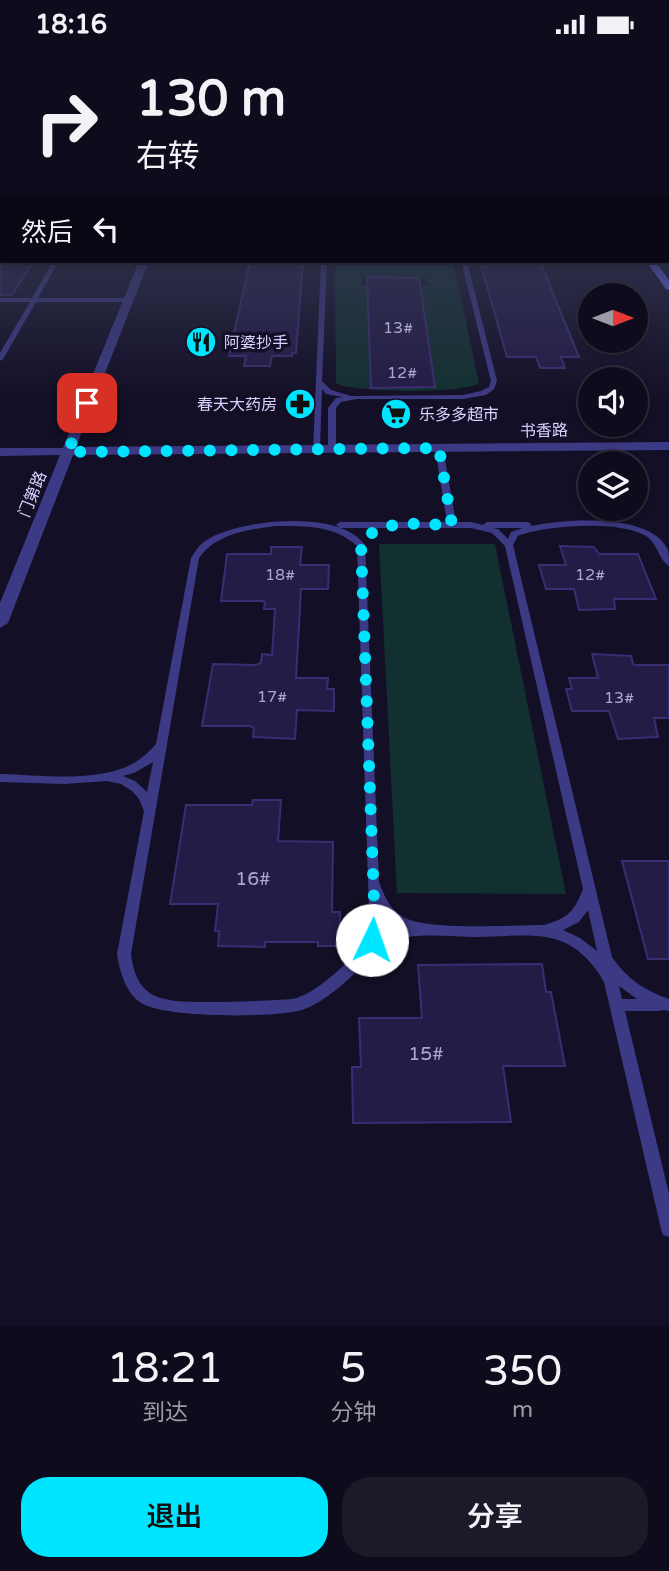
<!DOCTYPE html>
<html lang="zh">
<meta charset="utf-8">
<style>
body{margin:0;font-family:"Varela Round","Noto Sans SC",sans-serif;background:#1c1929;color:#f1f3f6;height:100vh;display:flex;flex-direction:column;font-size:26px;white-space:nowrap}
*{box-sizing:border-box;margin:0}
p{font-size:23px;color:#9b9ba3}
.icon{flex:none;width:38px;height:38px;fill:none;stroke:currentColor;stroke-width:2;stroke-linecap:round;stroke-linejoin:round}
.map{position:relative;height:1277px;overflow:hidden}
.sheet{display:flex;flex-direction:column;background:#0e0b1c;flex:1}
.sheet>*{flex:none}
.guide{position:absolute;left:0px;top:0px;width:670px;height:214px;box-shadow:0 4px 10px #0003,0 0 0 2px #2e2b3b;background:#0e0b1c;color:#f1f3f6;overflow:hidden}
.needle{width:46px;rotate:90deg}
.tools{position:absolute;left:578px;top:234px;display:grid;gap:14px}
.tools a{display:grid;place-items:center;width:70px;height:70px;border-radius:50%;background:#0e0b1c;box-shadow:0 4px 10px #0003,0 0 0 2px #2e2b3b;font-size:35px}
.pin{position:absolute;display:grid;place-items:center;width:60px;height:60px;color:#fff;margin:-30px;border-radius:14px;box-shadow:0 4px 10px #0006}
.me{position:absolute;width:77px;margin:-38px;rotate:3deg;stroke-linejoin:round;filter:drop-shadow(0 0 5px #0008)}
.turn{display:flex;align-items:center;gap:24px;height:147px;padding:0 21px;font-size:32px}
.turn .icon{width:91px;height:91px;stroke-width:2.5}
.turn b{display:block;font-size:49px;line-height:60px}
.then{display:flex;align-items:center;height:66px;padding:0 21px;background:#0003;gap:14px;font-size:26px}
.eta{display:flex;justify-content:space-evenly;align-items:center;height:119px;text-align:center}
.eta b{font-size:42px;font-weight:600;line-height:49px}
.action{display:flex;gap:14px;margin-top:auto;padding:14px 21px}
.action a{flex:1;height:80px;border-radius:28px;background:#00e5ff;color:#111;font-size:28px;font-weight:600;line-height:80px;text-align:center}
.action a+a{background:#1c1929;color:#f1f3f6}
.status{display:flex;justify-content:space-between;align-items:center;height:49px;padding:0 35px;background:#0e0b1c;direction:ltr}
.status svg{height:19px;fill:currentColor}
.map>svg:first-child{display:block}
</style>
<div class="status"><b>18:16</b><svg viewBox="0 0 49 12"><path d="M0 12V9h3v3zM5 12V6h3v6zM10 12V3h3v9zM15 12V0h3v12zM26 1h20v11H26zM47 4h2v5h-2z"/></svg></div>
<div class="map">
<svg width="669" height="1277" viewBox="0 0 669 1277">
<rect width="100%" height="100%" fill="#130f26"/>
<path fill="#12302f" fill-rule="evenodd" d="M335,212H453L479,334C465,345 351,344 336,334ZM363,228L425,229L429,236C405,238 395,251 368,251L367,247H370L367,237L361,236Z
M379,495H495L566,845L397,844Z"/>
<path fill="#241b47" stroke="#3b2d73" stroke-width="2" d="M250,212H303L296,304H292V307H272L270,317H244L246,307H229Z
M540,212L579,308H561L565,319H540L536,308H507L480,213Z
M0,213H33L12,246H0Z
M367,228L419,229L435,338L371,339Z
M560,497L594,498L599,505H638L656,550H614L615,560L579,561L574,540H546L539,516H566Z
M271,498H302L300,516H329L328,540H301L296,629H328L327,640H334V662L297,661L295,690L253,688L254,679L250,677H202L213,615L256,616L261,614L262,605L272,606L275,560H264L265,553L262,552H221L227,505H271Z
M592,605L631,607L633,615L636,616H669V669H654L658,688L618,690L609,662H572L566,640H572L569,629H598Z
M253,751H281L278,792L333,793L332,863H340V897H318V893H265V898L218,897L219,882H215L218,855H170L186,756H252Z
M622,812H669V910H648Z
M542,915L546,943H551L565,1017H503L511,1073L353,1074L352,1018H361L359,969H422L418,916Z"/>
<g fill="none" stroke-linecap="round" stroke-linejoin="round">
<path fill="#3d3a85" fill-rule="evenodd" d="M53,212H59L38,249H128L131,251L128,253H36L3,310L0,312V304L30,253H0V249H32Z
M321,212H327L322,332L331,341L351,347L463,346L481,342L489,338L491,332L461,212H467L497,332L494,340L486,346L463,350H357L341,353L336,359V400L332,402L328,400V359L336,349L343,348L326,345L322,340L320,400L316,402H313Z
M436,397H439L443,399L456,473H471L483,476L487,473H527L530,474L531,477C564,470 651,463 668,501C669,506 669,511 669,517C659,511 658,495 646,487C620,471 546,476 518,487L513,496L612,908C626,929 645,942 669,950V962L664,961L659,962H625L669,1145V1188L663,1186L661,1180L604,933C594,915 579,898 558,891C536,883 503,888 479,888C453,888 418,883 394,891C379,897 369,910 358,921C343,936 322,954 302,961C274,969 169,969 143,955C126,946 120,923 117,905L144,762L139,750L132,742L121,735L107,732L64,735L0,733V725C38,726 90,733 126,718C138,713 147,705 156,695L191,509C195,503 199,496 205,492C236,471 321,463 353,485C358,488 362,492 365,496L379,833C384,847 390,860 403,868C428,882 513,876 544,876C568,869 574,863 583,840L505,497L492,484L471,479H340L336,476L340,473H447L435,399ZM276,477C305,477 334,476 357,497L369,860C369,869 369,879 366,887C360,906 318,942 299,948C293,951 284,950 278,951C256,952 234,953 212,953C194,953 170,954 153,946C138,938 133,921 131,905L199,509C218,484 246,481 276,477ZM492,479H523L511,483L508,490L498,480ZM153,713L147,743L135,732L123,727L134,724ZM588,861L597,902L580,889L563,881L579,873ZM382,866L394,876L401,879L391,880L380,886ZM619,937L637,950H622Z"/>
<path fill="#3d3a85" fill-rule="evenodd" d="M139,212H149L76,398L669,393V401L73,406L8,574L0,579V554L60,406L0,407V399H63Z"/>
<path fill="#6f6bff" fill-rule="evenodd" d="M668,198L669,199V205H668Z
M646,212H655L669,231V241L666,240Z"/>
</g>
<linearGradient id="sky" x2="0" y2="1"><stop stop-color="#0a0815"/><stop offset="0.49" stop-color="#333752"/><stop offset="1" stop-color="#333752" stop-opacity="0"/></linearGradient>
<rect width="669" height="352" fill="url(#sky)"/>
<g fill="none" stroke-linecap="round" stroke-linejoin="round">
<path stroke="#00e5ff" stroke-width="12" stroke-dasharray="0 21.6" d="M87,354L68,403L439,399L452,476C424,476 377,467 361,496L375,879L372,891"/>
</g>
<defs>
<g id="restaurant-disc" transform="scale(1.575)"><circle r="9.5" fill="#00e5ff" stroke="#130f26"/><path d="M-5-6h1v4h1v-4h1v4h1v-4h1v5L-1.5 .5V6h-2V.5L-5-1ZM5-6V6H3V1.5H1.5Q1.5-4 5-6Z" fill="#111"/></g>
<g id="pharmacy-disc" transform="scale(1.575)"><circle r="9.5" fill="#00e5ff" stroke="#130f26"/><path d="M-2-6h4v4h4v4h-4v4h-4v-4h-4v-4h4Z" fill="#111"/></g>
<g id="supermarket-disc" transform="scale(1.575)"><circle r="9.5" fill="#00e5ff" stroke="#130f26"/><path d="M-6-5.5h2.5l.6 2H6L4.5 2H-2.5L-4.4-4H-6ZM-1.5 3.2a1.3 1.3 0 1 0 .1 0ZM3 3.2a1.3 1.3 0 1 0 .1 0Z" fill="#111"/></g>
</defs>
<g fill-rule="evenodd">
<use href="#restaurant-disc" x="201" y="293"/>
<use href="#pharmacy-disc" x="300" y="355"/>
<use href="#supermarket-disc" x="396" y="365"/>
</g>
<g text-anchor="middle" stroke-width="7" stroke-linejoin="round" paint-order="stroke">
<g font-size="16" fill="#aca6d1">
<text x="398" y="284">13#</text>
<text x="402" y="329">12#</text>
<text x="280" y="531">18#</text>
<text x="590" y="531">12#</text>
<text x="272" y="653">17#</text>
<text x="619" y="654">13#</text>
</g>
<g font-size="16" fill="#d9d4ff" stroke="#130f26" text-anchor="start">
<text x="224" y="299">阿婆抄手</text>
<text x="277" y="361" text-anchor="end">春天大药房</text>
<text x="419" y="371">乐多多超市</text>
</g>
<g font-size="16" fill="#d9d4ff" stroke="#130f26">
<text transform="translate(544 381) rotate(-1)" y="6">书香路</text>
<text transform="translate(32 445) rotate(-68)" y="6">门第路</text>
</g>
<g font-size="19" fill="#aca6d1">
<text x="253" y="836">16#</text>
<text x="426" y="1011">15#</text>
</g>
</g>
</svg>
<div class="tools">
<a><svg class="needle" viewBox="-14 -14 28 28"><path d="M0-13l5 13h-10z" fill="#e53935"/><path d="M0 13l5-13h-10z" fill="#9b9ba3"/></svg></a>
<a><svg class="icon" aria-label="sound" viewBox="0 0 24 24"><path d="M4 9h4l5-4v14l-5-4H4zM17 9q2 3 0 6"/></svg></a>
<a><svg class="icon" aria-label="layers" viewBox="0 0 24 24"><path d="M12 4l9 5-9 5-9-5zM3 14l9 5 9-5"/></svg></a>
</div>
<div class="pin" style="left:87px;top:354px;background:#d93025"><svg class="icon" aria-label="arrive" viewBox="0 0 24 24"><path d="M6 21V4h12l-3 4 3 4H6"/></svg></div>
<svg class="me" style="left:372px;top:891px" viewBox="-20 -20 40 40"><circle r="19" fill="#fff"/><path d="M0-13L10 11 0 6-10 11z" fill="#00e5ff"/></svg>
<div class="guide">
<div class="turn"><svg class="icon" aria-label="right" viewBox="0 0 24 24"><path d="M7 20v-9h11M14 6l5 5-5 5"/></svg><div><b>130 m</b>右转</div></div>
<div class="then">然后<svg class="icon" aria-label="left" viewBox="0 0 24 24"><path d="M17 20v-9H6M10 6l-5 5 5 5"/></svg></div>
</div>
</div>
<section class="sheet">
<div class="eta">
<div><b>18:21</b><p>到达</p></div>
<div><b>5</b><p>分钟</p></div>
<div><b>350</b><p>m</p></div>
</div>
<div class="action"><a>退出</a><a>分享</a></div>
</section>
